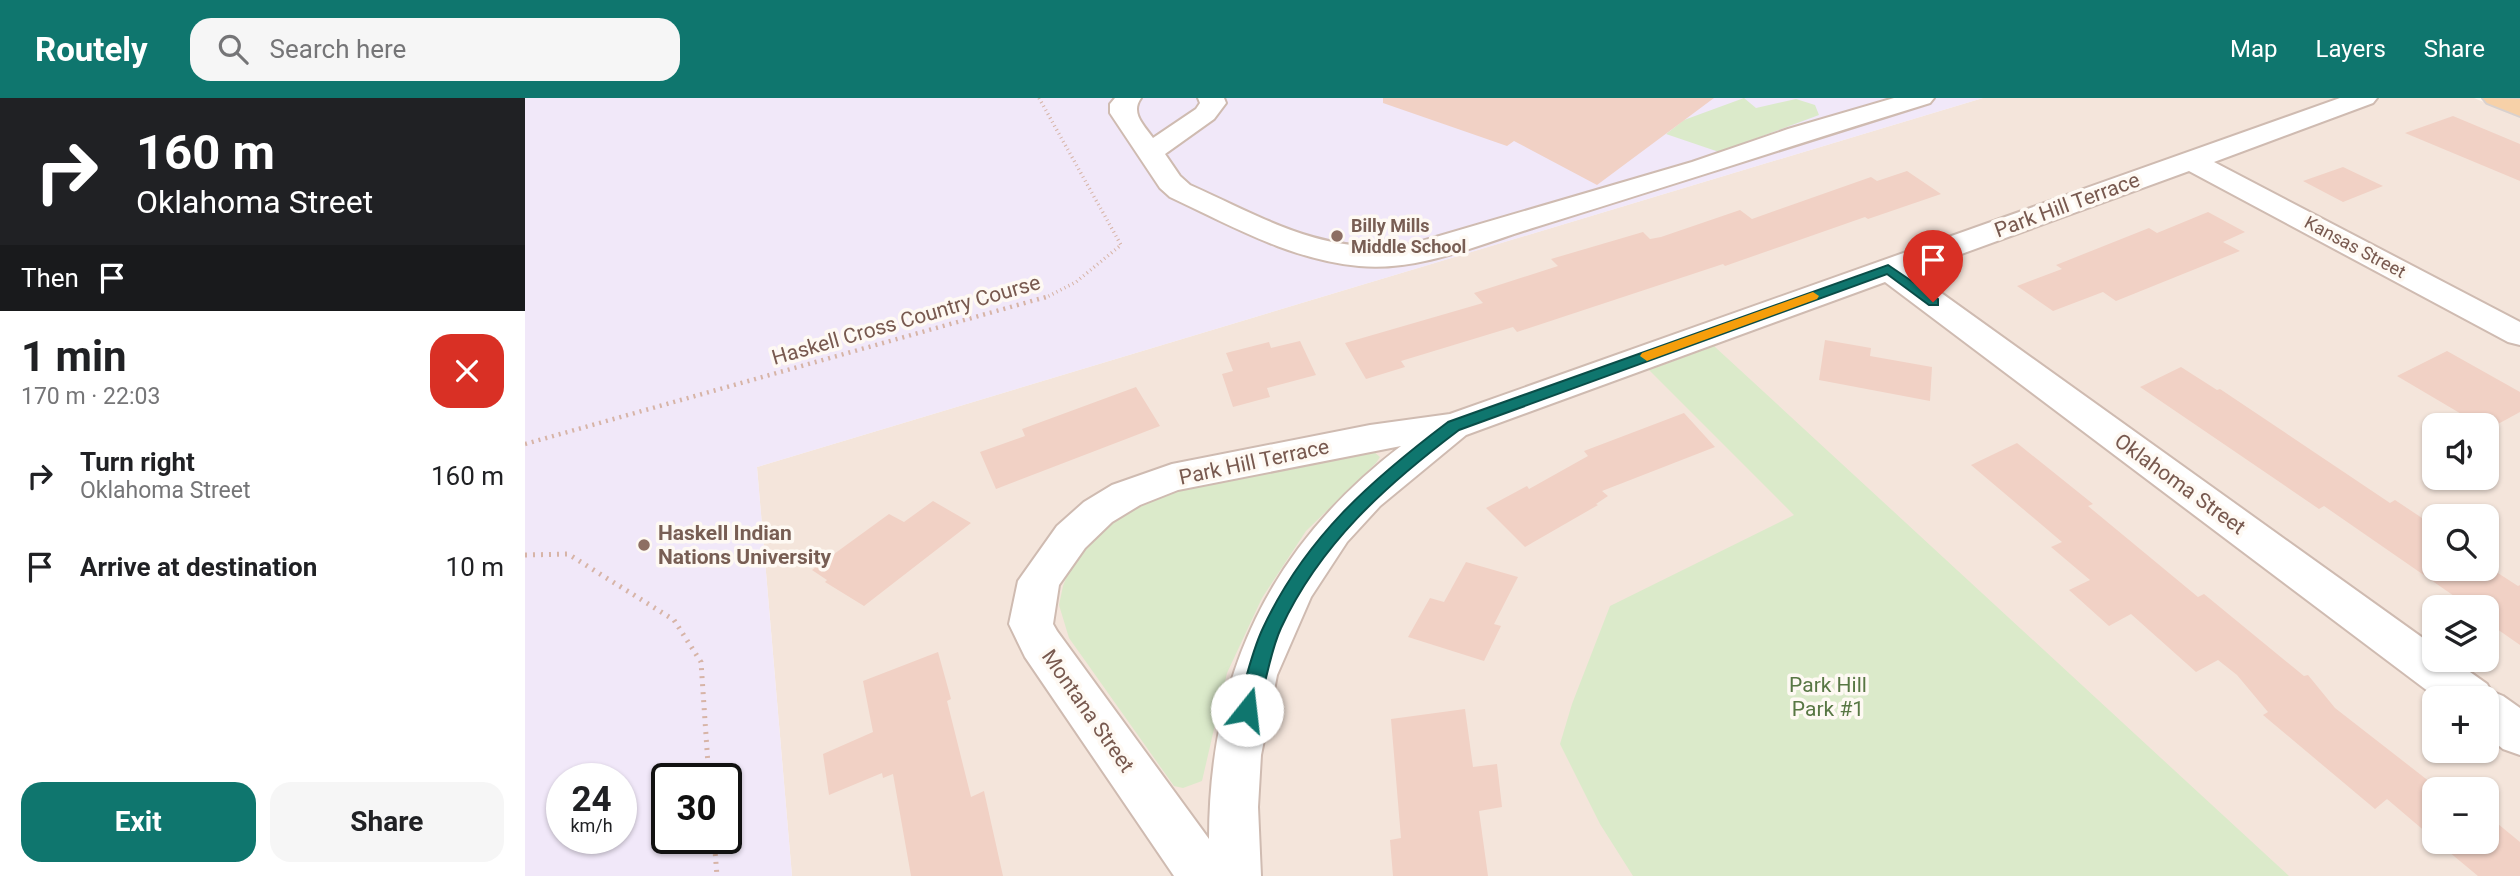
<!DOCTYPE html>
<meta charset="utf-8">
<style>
body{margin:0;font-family:Roboto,sans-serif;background:#f6f6f6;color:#202124;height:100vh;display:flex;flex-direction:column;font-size:26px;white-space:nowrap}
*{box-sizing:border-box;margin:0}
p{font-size:23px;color:#757577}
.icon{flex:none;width:38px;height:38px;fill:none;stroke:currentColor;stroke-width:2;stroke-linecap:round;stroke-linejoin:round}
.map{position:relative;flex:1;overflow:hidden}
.panel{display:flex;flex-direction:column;background:#fff;width:525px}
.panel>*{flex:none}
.hud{background:#202124;color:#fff;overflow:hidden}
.tools{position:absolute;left:1897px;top:315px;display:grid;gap:14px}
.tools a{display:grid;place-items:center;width:77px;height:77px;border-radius:14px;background:#fff;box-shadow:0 2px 5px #0004;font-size:35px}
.speed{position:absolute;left:21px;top:665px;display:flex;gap:14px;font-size:35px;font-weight:700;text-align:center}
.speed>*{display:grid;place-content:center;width:91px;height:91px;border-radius:50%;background:#fff;box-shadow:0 2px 5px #0004;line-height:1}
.speed small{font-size:18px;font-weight:400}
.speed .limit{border:4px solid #111;border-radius:10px;background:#fff;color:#111}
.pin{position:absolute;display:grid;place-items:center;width:60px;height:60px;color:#fff;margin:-72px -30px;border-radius:50% 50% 50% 0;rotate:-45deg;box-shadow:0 0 7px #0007}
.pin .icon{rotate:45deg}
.me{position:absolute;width:77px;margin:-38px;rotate:16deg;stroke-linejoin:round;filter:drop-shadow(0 0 5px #0008)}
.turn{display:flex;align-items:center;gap:24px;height:147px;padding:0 21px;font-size:32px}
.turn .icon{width:91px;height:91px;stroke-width:2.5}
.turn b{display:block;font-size:49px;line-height:60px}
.then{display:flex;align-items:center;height:66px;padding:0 21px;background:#0003;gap:14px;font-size:26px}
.round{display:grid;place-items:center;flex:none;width:74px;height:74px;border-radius:21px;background:#f6f6f6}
.summary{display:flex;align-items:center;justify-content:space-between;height:119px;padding:0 21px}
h1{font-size:42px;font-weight:700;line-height:52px}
.primary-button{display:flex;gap:14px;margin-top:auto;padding:14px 21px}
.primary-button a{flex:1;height:80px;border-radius:21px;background:#0f766e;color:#fff;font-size:28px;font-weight:700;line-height:80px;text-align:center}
.primary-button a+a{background:#f6f6f6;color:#202124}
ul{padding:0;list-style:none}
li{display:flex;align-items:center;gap:21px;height:91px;padding:0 21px}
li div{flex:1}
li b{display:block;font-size:26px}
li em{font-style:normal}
header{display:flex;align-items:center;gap:42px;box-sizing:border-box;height:98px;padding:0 35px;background:#0f766e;color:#fff}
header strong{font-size:33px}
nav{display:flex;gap:38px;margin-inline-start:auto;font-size:24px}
.search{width:490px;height:63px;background:#f6f6f6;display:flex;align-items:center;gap:18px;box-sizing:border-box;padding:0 24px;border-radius:21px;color:#757577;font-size:26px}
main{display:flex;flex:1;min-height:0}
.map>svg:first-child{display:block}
</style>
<header>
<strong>Routely</strong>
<div class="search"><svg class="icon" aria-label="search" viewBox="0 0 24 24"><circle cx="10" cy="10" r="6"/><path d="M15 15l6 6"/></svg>Search here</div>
<nav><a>Map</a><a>Layers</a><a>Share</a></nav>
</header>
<main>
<section class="panel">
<div class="hud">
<div class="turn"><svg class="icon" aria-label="right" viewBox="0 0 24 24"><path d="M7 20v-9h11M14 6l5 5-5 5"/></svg><div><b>160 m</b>Oklahoma Street</div></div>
<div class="then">Then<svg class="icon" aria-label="arrive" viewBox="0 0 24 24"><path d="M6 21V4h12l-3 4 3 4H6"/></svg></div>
</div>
<div class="summary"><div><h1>1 min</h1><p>170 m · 22:03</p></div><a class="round" style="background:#d93025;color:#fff"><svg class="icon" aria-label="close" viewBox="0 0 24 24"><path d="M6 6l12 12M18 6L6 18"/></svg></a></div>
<ul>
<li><svg class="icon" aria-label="right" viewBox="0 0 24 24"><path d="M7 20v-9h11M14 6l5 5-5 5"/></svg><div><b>Turn right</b><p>Oklahoma Street</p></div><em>160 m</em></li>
<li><svg class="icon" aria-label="arrive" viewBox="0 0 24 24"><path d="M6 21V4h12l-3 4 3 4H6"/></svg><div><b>Arrive at destination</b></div><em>10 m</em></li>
</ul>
<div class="primary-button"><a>Exit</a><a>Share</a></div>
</section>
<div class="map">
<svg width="1995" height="778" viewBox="0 0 1995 778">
<rect width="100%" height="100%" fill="#fcf4ec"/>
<path fill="#f4e5db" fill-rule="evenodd" d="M1458,0H1949L1995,19V778H267L232,369ZM1909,327H1962V380H1909ZM1909,418H1962V471H1909ZM1909,509H1962V562H1909ZM1909,600H1962V653H1909ZM1909,691H1962V744H1909Z"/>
<path fill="#f1e8f9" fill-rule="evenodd" d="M0,0H1458L232,369L267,778H0ZM37,681H96V740H37ZM142,681H201V740H142Z"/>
<path fill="#dbeaca" d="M1219,0L1231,10L1271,1L1290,7L1294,17L1194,54L1141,36L1159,22Z
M1189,248L1764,778H1108L1075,726L1035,646L1047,606L1085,508L1269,417L1124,272Z
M848,353L855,359L851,365L781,433L737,500L702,575L677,683L658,690L649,688L544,540L534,507L538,488L546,467L576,429L617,405L664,390Z"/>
<path fill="#f1d1c5" d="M858,0H1189L1072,87L989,43L982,48L858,5Z
M1928,18L1995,46V83L1880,35Z
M1818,69L1858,88L1818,104L1778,83Z
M1382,73L1416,96L1343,121L1340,119L1200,168L1198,166L992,234L988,229L876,263L880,269L841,281L820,245L958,205L949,195L1033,168L1026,161L1118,134L1125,141L1136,139L1215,112L1227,121L1346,79L1352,83Z
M1683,114L1720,134L1698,144L1715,153L1591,203L1578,194L1528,213L1492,188L1537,171L1531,167L1624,130L1632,135Z
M1300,242L1346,250L1345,258L1407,269L1405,303L1294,282Z
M775,243L791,277L742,290L745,299L708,309L697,276L708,273L701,255L744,244L746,250Z
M1922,253L1995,294V314L1962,332V327H1955L1872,278Z
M1656,269L1692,292L1695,291L1865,405L1870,402L1909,428V471H1962V468L1993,488L1995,487V547L1962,524V509H1945L1799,408L1794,411L1615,289Z
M611,289L635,328L471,391L455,354L500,338L497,331Z
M1159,315L1190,349L1077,393L1083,398L1071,406L1073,407L1000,449L961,410L1002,388L1004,391L1063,358L1059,353Z
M1492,345L1568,406L1563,408L1673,499L1679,496L1779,578L1783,577L1810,610L1914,691H1909V741L1862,701L1850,711L1738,617L1743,614L1712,577L1693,562L1671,574L1606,516L1584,528L1544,492L1565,482L1526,449L1537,444L1446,367Z
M408,403L446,425L339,508L300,484L302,482L287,472L364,416L379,424Z
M941,464L993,479L969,526L976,528L959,563L883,539L905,500L919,504Z
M413,554L426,601L422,603L446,699L459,693L478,778H386L368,676L358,680L357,675L304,697L298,656L348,634L338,583Z
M940,611L948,669L972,666L977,709L954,713L963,778H868L865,742L876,740L866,621Z
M1962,717L1995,744V778H1953L1912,744H1962Z"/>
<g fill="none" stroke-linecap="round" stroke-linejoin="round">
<g stroke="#cfbbb1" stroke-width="4">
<path id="minor" d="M590,0H616C605,15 619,27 628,40L671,11L675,5L673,0H699L701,5L689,21L640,56L655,78L665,87C741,121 801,159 887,146L1167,64L1263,31L1369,0H1409L1405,5C1274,45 1145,88 1014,128C958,145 894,174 834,168C766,162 705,127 645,99L635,90L585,15V6Z
M1815,0H1852L1848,5L1689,64L1995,224V247L1983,244L1664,73L1387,174L1909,548V562H1928L1962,586L1966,593L1978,598L1995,610V657L1978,651L1962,638V600H1912L1360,184L941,337L855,408L822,444L786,499L752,577L736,657L733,709L736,778H649L500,559L484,526L493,483L532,428L559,404L587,387L647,366L845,327L925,316ZM876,348C745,448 684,577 684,741L532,533L528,526L534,487L560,450L587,424L615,407L653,392Z"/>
</g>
<g stroke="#d9d1ce" stroke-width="4">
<path id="major" d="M1958,0L1995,1V18L1962,5Z"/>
</g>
<path stroke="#d7b4a7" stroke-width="3.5" stroke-dasharray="1 3.5" stroke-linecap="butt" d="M514,0L596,147L551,184L518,201"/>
<path stroke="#d7b4a7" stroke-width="4.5" stroke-dasharray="2 5" stroke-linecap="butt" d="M0,346L521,199"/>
<path stroke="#d7b4a7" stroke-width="5" stroke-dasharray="2 6" stroke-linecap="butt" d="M0,457L43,456L149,522L176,564L184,681
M189,740L192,778"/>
<use href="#minor" fill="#fff" fill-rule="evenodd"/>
<use href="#major" fill="#f7d1a8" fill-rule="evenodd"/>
</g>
<path fill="#0f766e" stroke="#0a4d48" stroke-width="2" d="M1363,167L1413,201V207H1404L1362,176L934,332C861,387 795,446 756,530C743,558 742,591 728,618L722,621L715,618L712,612C720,586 726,555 738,530C780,440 845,383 923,324Z"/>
<path fill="#f59e0b" d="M1288,194L1294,198L1292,201L1127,261L1122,263L1115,258L1117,255Z"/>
<g fill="#8d6e63" stroke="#fef9f3" stroke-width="2.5">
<circle cx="812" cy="138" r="7"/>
<circle cx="119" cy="447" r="7"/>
</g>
<g text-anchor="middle" stroke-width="7" stroke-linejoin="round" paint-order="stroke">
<g font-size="18" font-weight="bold" fill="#785e54" stroke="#fef9f3" text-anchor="start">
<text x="826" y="134">Billy Mills<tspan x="826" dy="21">Middle School</tspan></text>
</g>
<g font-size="18" fill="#78594f" stroke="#fef9f3">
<text transform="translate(1830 149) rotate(28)" y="6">Kansas Street</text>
</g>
<g font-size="21" fill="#78594f" stroke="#fef9f3">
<text transform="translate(1542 107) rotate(-20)" y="7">Park Hill Terrace</text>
<text transform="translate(381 222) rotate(-16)" y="7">Haskell Cross Country Course</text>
<text transform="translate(729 364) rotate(-12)" y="7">Park Hill Terrace</text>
<text transform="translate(1655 386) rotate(36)" y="7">Oklahoma Street</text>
<text transform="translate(563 613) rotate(55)" y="7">Montana Street</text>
</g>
<g font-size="21" font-weight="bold" fill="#785e54" stroke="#fef9f3" text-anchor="start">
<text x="133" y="442">Haskell Indian<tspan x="133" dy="24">Nations University</tspan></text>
</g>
<g font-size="21" fill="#587744" stroke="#fef9f3">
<text x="1303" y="594">Park Hill<tspan x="1303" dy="24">Park #1</tspan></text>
</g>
</g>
</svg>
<div class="tools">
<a><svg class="icon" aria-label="sound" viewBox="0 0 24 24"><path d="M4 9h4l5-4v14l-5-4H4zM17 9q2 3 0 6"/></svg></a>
<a><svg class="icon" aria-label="search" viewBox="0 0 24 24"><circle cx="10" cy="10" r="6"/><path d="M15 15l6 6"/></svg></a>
<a><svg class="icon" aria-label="layers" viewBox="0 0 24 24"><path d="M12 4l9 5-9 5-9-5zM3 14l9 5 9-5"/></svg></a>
<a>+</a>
<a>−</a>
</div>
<div class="speed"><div>24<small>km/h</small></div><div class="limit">30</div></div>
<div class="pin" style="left:1408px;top:204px;background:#d93025"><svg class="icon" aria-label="arrive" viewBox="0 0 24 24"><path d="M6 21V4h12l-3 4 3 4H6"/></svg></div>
<svg class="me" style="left:722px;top:612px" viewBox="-20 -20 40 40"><circle r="19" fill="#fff"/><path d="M0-13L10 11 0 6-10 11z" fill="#0f766e"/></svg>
</div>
</main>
